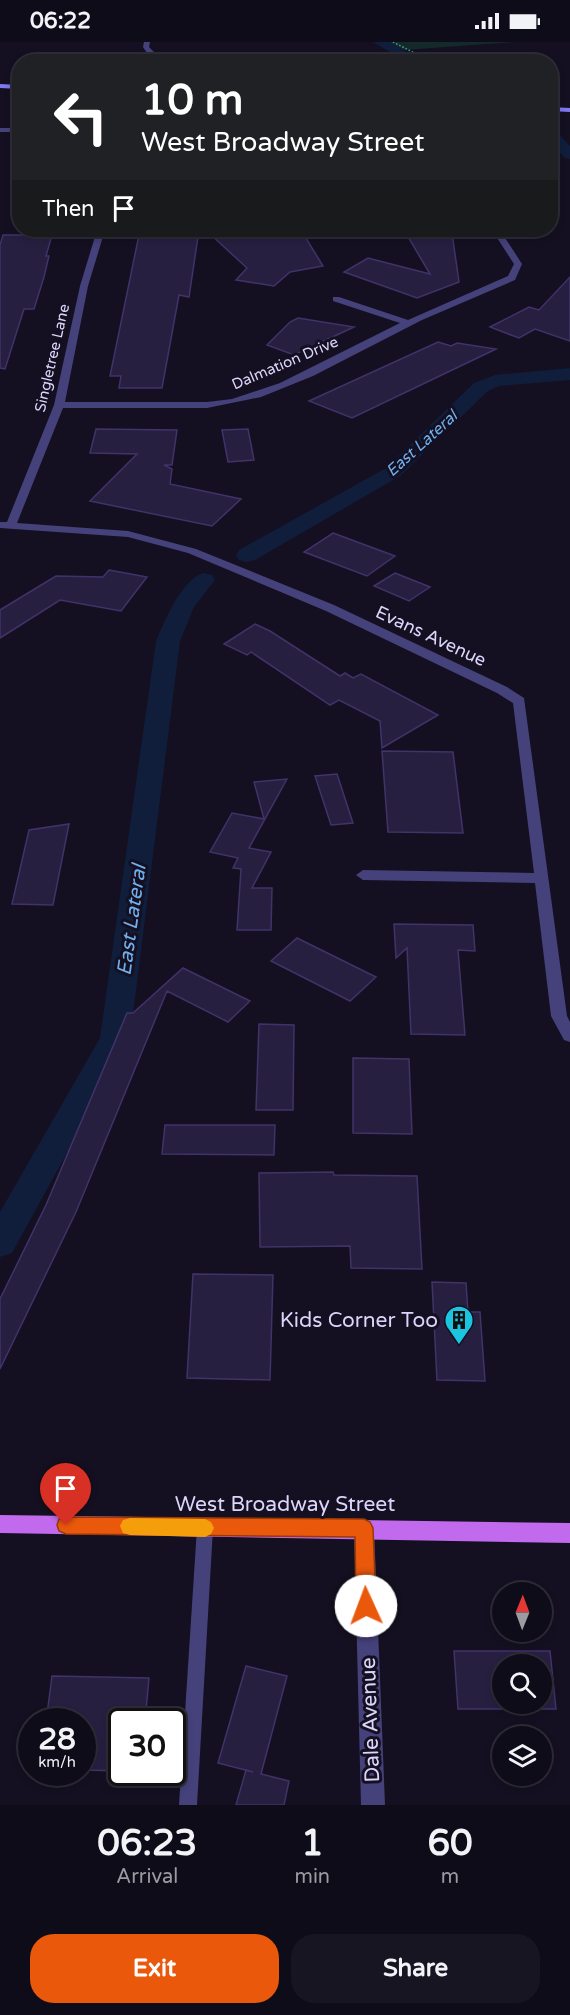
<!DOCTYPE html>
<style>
body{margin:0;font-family:"Varela Round",sans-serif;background:#181522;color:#f1f3f6;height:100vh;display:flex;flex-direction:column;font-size:22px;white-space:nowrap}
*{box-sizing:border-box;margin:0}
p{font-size:20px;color:#9b9ba2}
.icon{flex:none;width:33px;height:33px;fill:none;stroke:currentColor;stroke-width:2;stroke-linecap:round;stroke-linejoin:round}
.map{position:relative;height:1763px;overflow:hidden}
.drawer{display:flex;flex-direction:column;background:#0f0c19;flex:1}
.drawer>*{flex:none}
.guide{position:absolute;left:12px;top:12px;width:546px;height:183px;border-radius:24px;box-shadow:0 3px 9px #0003,0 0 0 2px #2f2c38;background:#202124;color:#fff;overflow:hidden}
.needle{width:39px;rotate:1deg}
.tools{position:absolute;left:492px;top:1540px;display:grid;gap:12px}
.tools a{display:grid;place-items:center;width:60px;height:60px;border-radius:50%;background:#0f0c19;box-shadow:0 3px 9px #0003,0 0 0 2px #2f2c38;font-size:30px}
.speed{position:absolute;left:18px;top:1666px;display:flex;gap:12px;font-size:30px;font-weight:700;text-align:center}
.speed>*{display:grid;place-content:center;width:78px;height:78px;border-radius:50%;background:#0f0c19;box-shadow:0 3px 9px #0003,0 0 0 2px #2f2c38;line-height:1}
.speed small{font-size:15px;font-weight:400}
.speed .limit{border:3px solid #111;border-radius:9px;background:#fff;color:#111}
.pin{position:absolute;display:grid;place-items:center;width:51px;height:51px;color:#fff;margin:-62px -26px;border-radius:50% 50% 50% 0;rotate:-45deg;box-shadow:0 0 6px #0007}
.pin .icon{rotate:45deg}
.me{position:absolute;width:66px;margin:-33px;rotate:358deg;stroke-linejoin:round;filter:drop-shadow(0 0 4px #0008)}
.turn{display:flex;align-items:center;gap:21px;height:126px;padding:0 30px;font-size:27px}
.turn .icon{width:78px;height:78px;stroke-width:2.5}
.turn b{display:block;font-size:42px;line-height:51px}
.then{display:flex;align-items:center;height:57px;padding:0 30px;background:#0003;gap:12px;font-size:22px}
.eta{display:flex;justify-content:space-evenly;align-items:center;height:102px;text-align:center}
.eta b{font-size:36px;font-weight:700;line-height:42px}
.cta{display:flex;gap:12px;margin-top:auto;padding:12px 30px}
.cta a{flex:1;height:69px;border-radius:24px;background:#ea580c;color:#fff;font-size:24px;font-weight:700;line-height:69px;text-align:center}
.cta a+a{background:#181522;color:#f1f3f6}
.status{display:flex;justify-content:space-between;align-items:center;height:42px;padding:0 30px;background:#0f0c19;direction:ltr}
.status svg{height:16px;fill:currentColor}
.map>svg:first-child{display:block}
</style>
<div class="status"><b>06:22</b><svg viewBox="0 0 49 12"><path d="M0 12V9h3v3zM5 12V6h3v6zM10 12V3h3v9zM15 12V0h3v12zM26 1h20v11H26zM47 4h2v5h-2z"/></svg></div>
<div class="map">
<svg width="570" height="1763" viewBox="0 0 570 1763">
<rect width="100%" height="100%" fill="#141021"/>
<path fill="#142a2a" d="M387,0H515L404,8Z"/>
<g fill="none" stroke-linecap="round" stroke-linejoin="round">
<path fill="#101e3b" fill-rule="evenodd" d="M373,0H389L424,20H407Z
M550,87L555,88L570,104V117L565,116L550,100Z
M570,326V338L499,344L488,349L400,434L255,518L247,520L239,518L236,513L239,508L386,426L474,341L495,333Z
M204,531L212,533L215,538L194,565L180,599L130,996L12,1211L0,1215V1170L100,996L156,599C165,579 181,537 204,531Z"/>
</g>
<path fill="#271f40" stroke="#403369" stroke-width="1.5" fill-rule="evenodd" d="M140,188H199L189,255L179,253L162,346H119L121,334H110Z
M272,188H301L323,224L290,230L274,244L236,238L247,226L210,192Z
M404,188H447L453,198L459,240L417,256L344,230L368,216L430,232Z
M3,193H52L46,214H49L44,235L34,267H24L5,327L0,326V203Z
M570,235V299L535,287L519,296L490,285L529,265L539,268Z
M298,276L354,285L294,313L267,303L290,280Z
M438,300L451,304L457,301L496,307L352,376L309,359Z
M96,387L177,388L172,423H164L172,427L170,442L241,457L212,484L90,459L137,412L90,411Z
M248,387L254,418L228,420L222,388Z
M333,491L395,514L367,534L304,510Z
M109,528L147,535L121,569L60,558L0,596V568L56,534L103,535Z
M395,531L430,545L409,559L374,544Z
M255,582L270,589L340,634L345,631L353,636L361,632L438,673L382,706L380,679L339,658L330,663L251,610L247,613L224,602Z
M382,709L453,710L463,791L388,790Z
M337,732L353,781L331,783L315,734Z
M287,737L249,806L271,810L252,846H272L271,888H237L241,827L233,826L238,816L210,810L232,771L264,777L254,740Z
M69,782L53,863L12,862L29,788Z
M394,882L473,883L475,909L458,908L465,993L411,992L407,906L396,916Z
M297,896L376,935L350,959L271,919Z
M183,926L250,959L228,980L167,949L76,1170L0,1327V1257L46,1163L127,971H133Z
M259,982L294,983L293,1068H256Z
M353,1016L409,1017L412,1092L353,1091Z
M165,1083H275L274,1113L162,1112Z
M333,1130L334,1133L417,1134L422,1227L351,1226L350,1204L260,1205L259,1131Z
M193,1232L273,1233L270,1338L187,1336Z
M432,1240L466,1241L468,1270H480L485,1339L437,1338Z
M454,1609H550L556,1667H458ZM502,1623H542V1662H502Z
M246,1624L287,1634L261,1732L289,1739L284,1763H236L246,1728L253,1730L218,1721Z
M52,1634L149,1636L145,1680H122V1729L82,1728V1680H46Z"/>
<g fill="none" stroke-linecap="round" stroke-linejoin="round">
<path stroke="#3da7a4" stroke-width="1.5" stroke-dasharray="1.5 2" stroke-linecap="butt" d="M393,0L432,20"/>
<path fill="#45417b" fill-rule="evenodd" d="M205,1478L211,1481L213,1486L197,1763H179L197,1486L199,1481Z"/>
<path fill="#45417b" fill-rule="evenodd" d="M144,0H150L149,5L161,17L249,14L286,18L156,20L149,14L143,5Z
M0,86H20V90H0Z
M97,188H105L88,244L65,360H207L232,357L280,341L400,281L333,259V255H339L408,278L508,234L514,222L492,188H500L522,222L515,238L422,278L313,334L261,355L207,366H63L17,481L128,489L196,507L334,563L507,645L524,656L567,974L570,980V1000L564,998L551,974L535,841L363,838L356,833L363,828L534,831L513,661L497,651L326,569L188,511L128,495L0,486V480H7L54,363L80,244Z
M364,1477L371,1479L374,1486L385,1763H361L354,1486L357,1479Z"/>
<path fill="#7f78ef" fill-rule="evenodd" d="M0,42L20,43V47L0,46Z
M550,65L570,66V70L550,69Z"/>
<path fill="#c16aed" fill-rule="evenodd" d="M0,1473L570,1481V1501L0,1491Z"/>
</g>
<path fill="#ea580c" stroke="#983908" stroke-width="1.5" d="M66,1475L364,1477L370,1480L373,1486L376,1564L373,1571L366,1573L359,1571L356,1564L355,1495L66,1492L59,1489L57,1483L59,1477Z"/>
<path fill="#f59e0b" d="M130,1476L205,1477L211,1480L214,1486L211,1492L205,1495L130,1493L123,1491L120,1484L123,1478Z"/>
<defs>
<g id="building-pin" transform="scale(1.5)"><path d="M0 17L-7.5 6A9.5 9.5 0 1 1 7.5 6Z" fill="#1bc5e0" stroke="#141021"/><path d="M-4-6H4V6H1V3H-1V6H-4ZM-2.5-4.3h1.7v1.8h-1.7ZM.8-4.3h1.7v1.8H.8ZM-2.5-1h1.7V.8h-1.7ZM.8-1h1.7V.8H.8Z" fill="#111"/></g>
</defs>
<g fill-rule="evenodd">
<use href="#building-pin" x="459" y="1278"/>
</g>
<g text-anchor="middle" stroke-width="6" stroke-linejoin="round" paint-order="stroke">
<g font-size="15" fill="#dbd5fa" stroke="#141021">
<text transform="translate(52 316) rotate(-77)" y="5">Singletree Lane</text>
<text transform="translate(285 321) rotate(-23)" y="5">Dalmation Drive</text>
</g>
<g font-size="16" font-style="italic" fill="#70afee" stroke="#141021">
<text transform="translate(421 401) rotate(-42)" y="6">East Lateral</text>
</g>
<g font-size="18" fill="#dbd5fa" stroke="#141021">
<text transform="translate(431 594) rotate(25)" y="6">Evans Avenue</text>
</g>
<g font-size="20" font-style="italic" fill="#70afee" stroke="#141021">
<text transform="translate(131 878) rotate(-82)" y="7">East Lateral</text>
</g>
<g font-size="21" fill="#dbd5fa" stroke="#141021" text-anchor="end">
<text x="438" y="1285">Kids Corner Too</text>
</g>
<g font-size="21" fill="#dbd5fa" stroke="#141021">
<text x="285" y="1469">West Broadway Street</text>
<text transform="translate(370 1678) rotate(-92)" y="7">Dale Avenue</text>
</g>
</g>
</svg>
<div class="tools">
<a><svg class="needle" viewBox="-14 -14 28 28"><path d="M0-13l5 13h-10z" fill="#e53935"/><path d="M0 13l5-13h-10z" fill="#9b9ba2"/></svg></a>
<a><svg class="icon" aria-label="search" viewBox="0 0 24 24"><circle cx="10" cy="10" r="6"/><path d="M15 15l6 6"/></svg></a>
<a><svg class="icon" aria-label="layers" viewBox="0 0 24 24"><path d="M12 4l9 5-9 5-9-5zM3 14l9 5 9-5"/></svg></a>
</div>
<div class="speed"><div>28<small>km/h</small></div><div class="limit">30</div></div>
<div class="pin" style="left:66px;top:1483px;background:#d93025"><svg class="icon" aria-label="arrive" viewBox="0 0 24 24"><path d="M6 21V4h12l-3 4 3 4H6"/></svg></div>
<svg class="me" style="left:366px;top:1564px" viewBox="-20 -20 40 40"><circle r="19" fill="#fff"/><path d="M0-13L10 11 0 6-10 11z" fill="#ea580c"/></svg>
<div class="guide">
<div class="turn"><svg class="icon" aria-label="left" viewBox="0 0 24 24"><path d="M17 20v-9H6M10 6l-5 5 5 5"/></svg><div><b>10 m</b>West Broadway Street</div></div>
<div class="then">Then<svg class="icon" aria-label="arrive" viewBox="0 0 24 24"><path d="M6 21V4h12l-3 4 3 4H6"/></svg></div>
</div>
</div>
<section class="drawer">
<div class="eta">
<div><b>06:23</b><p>Arrival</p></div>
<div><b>1</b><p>min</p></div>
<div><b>60</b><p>m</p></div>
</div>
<div class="cta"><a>Exit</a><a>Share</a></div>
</section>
